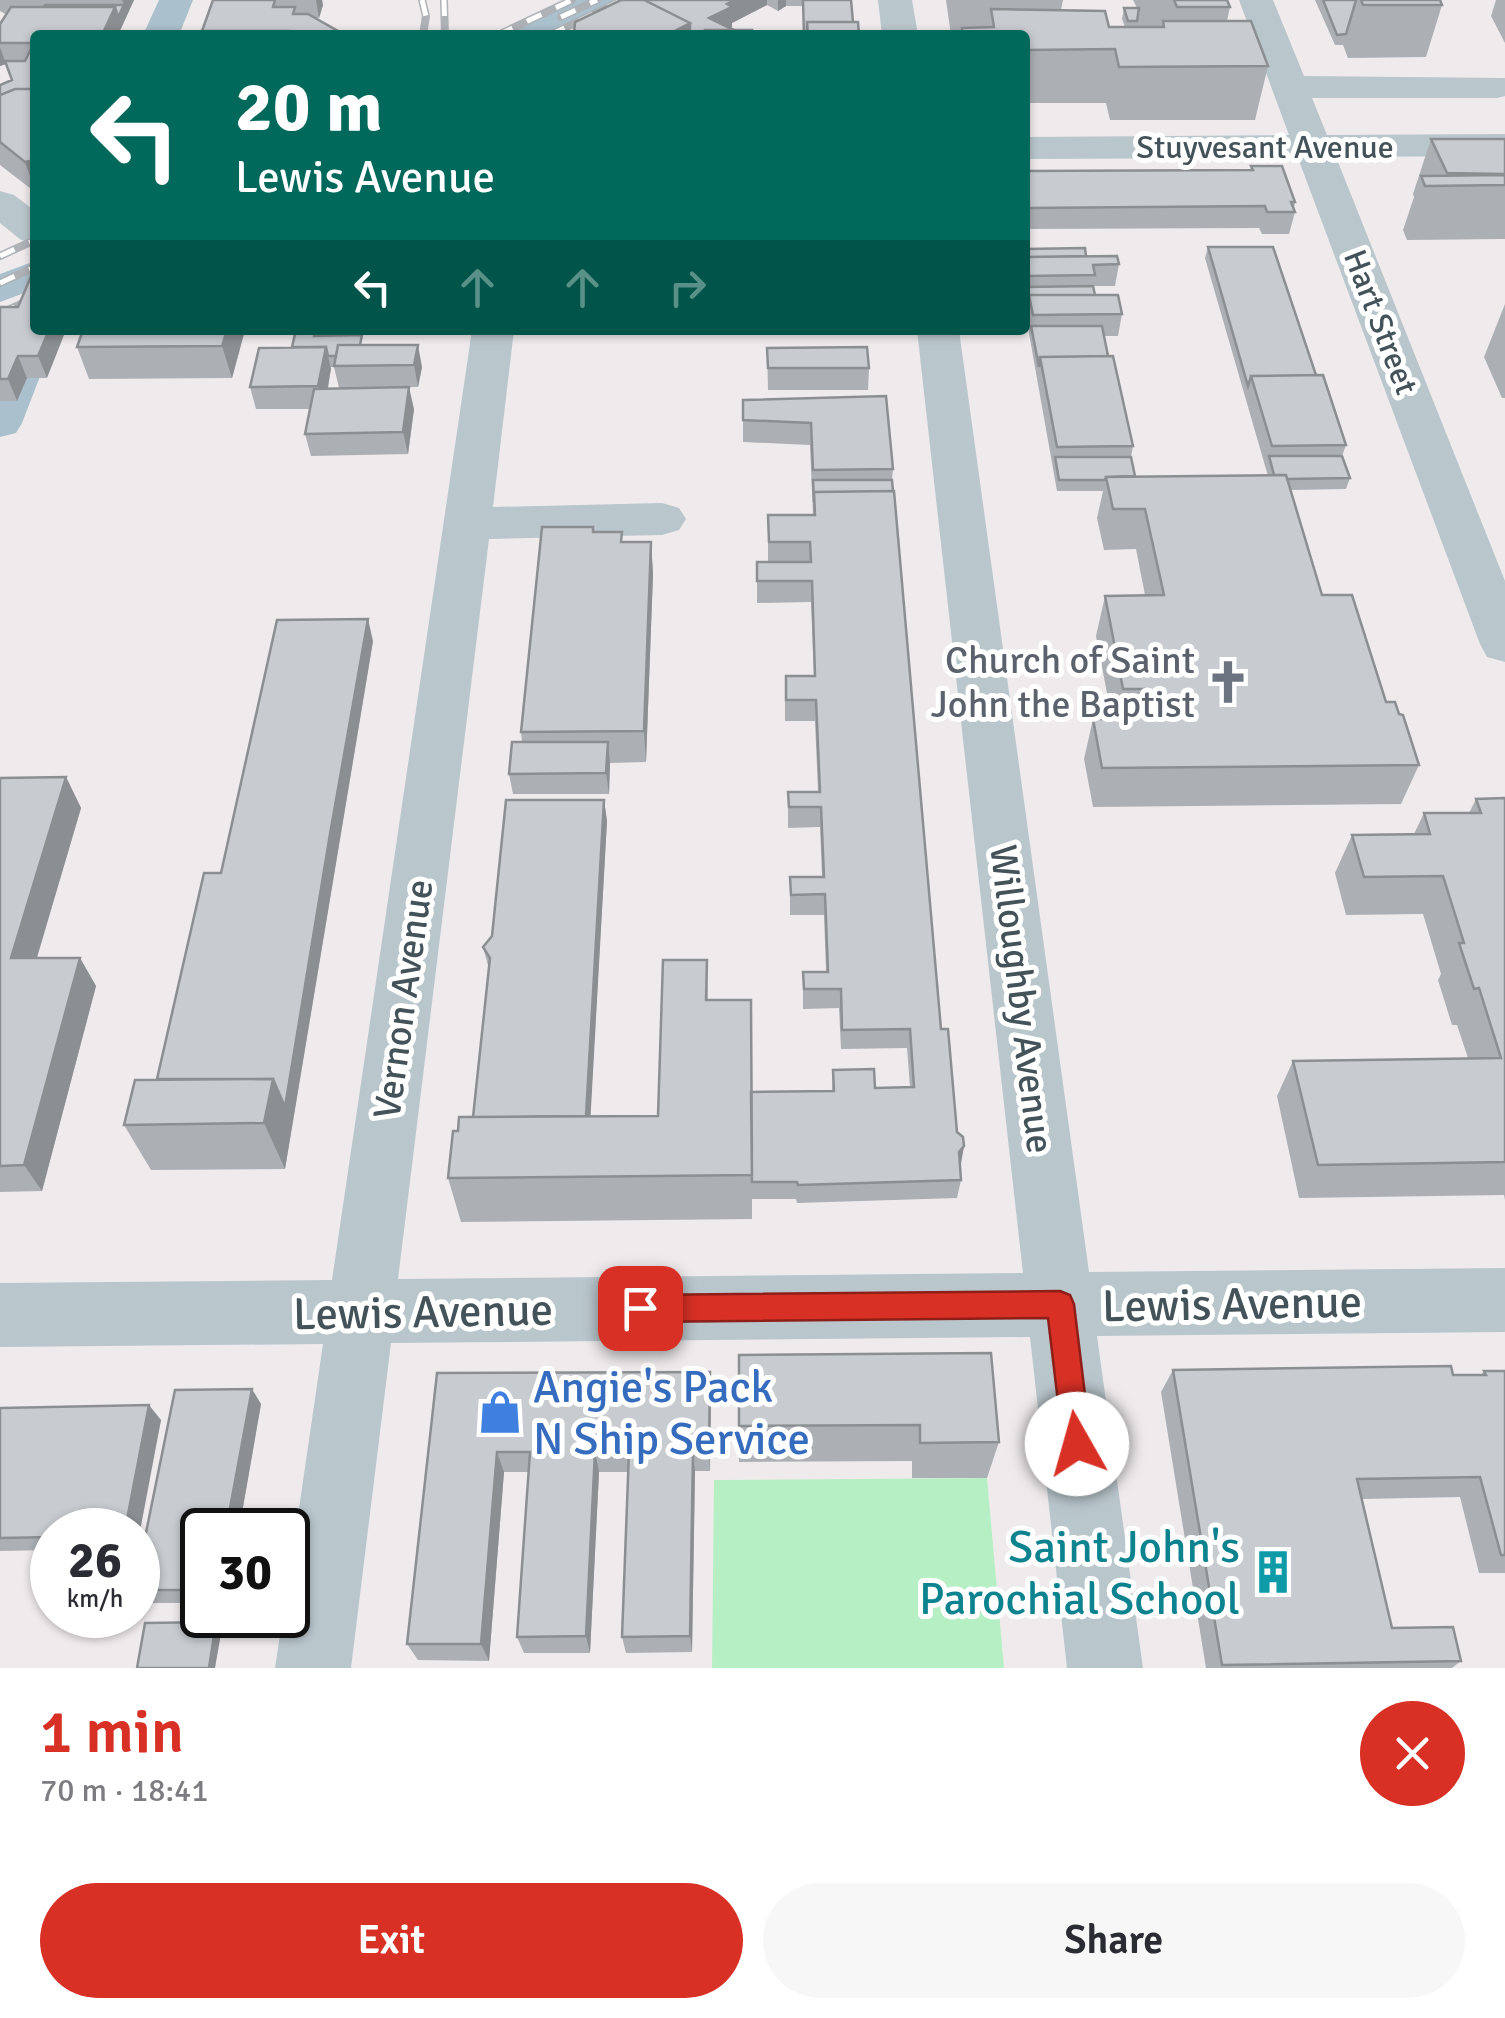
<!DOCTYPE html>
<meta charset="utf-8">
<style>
body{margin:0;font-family:Signika,sans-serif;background:#f7f7f7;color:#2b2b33;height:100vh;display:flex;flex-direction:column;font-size:38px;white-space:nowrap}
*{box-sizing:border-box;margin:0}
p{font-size:32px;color:#7c7c81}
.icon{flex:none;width:55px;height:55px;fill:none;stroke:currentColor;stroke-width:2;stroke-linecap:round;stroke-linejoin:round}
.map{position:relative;height:1668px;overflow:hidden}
.drawer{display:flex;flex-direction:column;background:#fff;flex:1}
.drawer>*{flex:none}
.top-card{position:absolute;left:30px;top:30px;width:1000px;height:305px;border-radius:10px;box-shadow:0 2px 8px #0004;background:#00695c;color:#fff;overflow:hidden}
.speed{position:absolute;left:30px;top:1508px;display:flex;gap:20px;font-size:50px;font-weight:700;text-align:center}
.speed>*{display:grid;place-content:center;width:130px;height:130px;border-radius:50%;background:#fff;box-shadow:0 2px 8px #0004;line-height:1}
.speed small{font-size:25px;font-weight:400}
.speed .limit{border:5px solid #111;border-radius:15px;background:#fff;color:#111}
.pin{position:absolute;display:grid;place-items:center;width:85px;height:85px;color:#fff;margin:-42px;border-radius:20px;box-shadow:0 5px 15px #0006}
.me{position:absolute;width:110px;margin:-55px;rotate:353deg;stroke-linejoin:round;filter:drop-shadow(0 0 8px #0008)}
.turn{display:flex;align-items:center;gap:35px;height:210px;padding:0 40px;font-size:45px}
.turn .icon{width:130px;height:130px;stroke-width:2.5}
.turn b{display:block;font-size:70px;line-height:85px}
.lanes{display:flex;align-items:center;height:95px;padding:0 40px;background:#0003;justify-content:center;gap:50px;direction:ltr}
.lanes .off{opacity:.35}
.round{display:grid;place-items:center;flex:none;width:105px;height:105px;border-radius:52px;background:#f7f7f7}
.summary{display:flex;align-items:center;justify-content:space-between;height:170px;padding:0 40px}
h1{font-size:60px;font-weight:600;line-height:75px;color:#d93025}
.cta{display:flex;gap:20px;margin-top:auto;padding:20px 40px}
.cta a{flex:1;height:115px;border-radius:60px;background:#d93025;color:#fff;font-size:40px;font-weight:600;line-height:115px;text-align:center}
.cta a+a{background:#f7f7f7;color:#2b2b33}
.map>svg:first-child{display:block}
</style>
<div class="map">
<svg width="1505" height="1668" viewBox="0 0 1505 1668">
<rect width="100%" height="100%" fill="#efebec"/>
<path fill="#b7efc5" d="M987,1478L1004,1668H712L714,1480Z"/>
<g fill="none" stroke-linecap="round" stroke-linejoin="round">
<path fill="#b9c6cc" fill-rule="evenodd" d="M878,0H912L918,35H882Z
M1239,0H1273L1304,76L1505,78V96L1497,98H1312L1327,135L1505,134V156L1336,157L1505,581V662L1487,657L1480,644L1298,158L1025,159V137L1289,135Z
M0,191L14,195L35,211V243L21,240L0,223Z
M472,330H514L493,507L662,503L679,508L686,519L679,530L662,535L489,539L398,1279L1023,1273L917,330H959L1089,1272L1505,1268V1332L1097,1336L1143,1668H1067L1030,1337L391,1343L351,1668H275L283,1615H288V1584L323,1344L0,1347V1283L332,1280Z"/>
<path fill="#aac0cc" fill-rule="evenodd" d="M159,0H193L179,35H143Z
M571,0H615L610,7L556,35H511L517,28Z
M35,261V289L0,302V274Z
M35,318V330H58L22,423L16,433L0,437V368L22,321Z"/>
<g stroke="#aeb2b7" stroke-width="8">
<path id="rail" d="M422,0L426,16L423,35
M444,0L445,35
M561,17L597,0
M498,35L572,0
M550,35L623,0
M0,256L35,240
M0,283L35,267
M0,314L35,297"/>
</g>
<use href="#rail" stroke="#fff" stroke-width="5" stroke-dasharray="16" stroke-linecap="butt"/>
</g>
<path fill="#acafb4" d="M0,0H134L118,35H35V192L0,165V85L12,80L6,64L0,66V24L7,15L0,11Z
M213,0H322L323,5L319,18H315L345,35H203L202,31Z
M621,0H851L853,22L859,35L802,6H786L778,11L767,5L732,23V27L730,28L752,35H574Z
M946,0H1063L1061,10L1109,27H1125L1122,19L1124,8H1137L1133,0H1227L1230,7L1227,21L1268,66L1255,120H1110L1106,103H1025V35H951Z
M1315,0H1440L1442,5L1426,57L1348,58L1343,45H1335Z
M1496,0H1505V43L1491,16Z
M1431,139H1505V239L1407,240L1403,230L1414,197L1413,194Z
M1251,166L1295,202L1294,208L1295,212L1289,234H1262L1259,228L1025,229V171L1250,170Z
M1208,247L1316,375L1346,445L1342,456L1350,478L1346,489L1290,490L1322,595L1386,702L1399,714L1419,765L1401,804L1093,807L1084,759L1093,719H1112L1096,636L1105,596L1145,595L1136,549L1104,550L1097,518L1103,491H1057L1025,311V249L1086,256L1119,264L1115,286H1093L1095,295L1122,314L1118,336H1104L1133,446L1131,457L1135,476H1268L1205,258Z
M35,267L47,378H27L17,401H0V307H18Z
M1505,304V398H1502L1484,357Z
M245,330L232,378L89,379L77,347Z
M315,330L316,336L364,345L422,367L418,387L339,388L334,367H331L328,389L414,409L408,454L311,456L305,434L310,409H256L250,387L292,347Z
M812,330H872V332H812Z
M767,348L869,368L868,390H768Z
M886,396L893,469L892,480L941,1029L957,1132L964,1146L960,1165L961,1180L957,1198L797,1203L796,1199H752V1180V1219L461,1222L448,1178L458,1131L473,1117L489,969L483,947L604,800L607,821L590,1116H658L707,960L708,1000L751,1092L832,1091L833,1070L875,1088L910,1087L907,1048L841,1049L839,1008L803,1009V972H826L824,915H790V877H822L820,827L788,828V792H818L815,721H785V698L786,676H814L811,602L757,603V562H768V515H813L810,445L743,442V400Z
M593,532L623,542H651L653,574L646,762L610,763L609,794H513L509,774L522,742L521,732Z
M373,641L285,1169L151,1170L124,1125L157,1079L221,873Z
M66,777L81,808L37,958H80L96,986L42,1191L0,1192V778Z
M1505,798V1200L1504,1195L1299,1198L1277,1096L1293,1061L1468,1058L1457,1025H1452L1438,980L1441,974L1423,914L1346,915L1335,873L1352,835L1414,834L1424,813H1469L1476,799Z
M739,1355L999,1442L987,1478H912V1461L739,1462Z
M1173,1370L1453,1375H1481L1484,1371H1505V1573H1479L1460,1497L1362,1499L1392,1628L1461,1661L1452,1668H1206L1161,1392Z
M710,1372V1471H695L692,1652L626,1653L622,1637L629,1472H599L590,1653H524L517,1637L529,1472H504L489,1661L418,1660L407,1644L437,1373Z
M261,1404L239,1530H202V1603H146L138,1594V1572Z
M0,1408L161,1420L138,1530H52V1550L0,1551Z"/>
<path fill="#8c8f92" d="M122,0H134L118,35H102L115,7L124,5Z
M316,0H322L323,5L319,18Z
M736,0H767V5L732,23V27L717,35L709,18L727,4Z
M778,0H786V6L778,11Z
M690,23V35H666Z
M0,47L6,64L0,66Z
M35,160V190L25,162Z
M49,330H66L47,378L38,356Z
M227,330H245L232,378L222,346Z
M418,345L422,367L418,387L414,365Z
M326,347L331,369L324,408L318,386Z
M18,356L27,378L17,401L8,379Z
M409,387L414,409L408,454L403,432Z
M651,542L653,574L646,762L644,731Z
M368,619L373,641L285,1169L264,1123L273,1079L330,834Z
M608,742L610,763L609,794L606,773Z
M66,777L81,808L28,987L11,958Z
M604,800L607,821L588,1162L585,1144Z
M80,958L96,986L42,1191L24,1165Z
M964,1146L961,1164L955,1170L959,1152Z
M710,1372L711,1394L710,1471L709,1451Z
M252,1389L261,1404L239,1530H226Z
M149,1405L161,1420L138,1542V1530H125Z
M595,1451L599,1472L590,1653L586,1636Z
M693,1451L695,1471L692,1652L690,1636Z
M497,1452L504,1472L489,1661L481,1644Z
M216,1622L222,1628L215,1668H209Z"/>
<path fill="#c8ccd1" stroke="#8c8f92" stroke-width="2.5" d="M213,0H275L273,7H295L293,14H308L345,35H297L290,31H202Z
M621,0H644L690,23L667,35H574L575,22Z
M644,0H736L727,4L732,7L709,18L734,30H705V35H695L690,32V23Z
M803,0H851L853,22H807V35H804Z
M1174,0H1227L1230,7H1177Z
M1323,0H1356L1346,34L1337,35Z
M1361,0H1440L1442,5H1363Z
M45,5H124L118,17L115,7H44Z
M11,7H115L102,35H35V89H15L0,95V85L12,80L5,61H25L34,43H0V24Z
M1124,8H1139L1137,21H1128Z
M991,9L1105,11L1109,27H1164L1163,21H1251L1268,66L1119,67L1115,49L1025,50V35H963L962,28L994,27Z
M807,22H858L859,35H808Z
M705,30H752V35H705Z
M15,89H35V160L25,162L0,142V95Z
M1431,139H1505V174L1447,173Z
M1251,166H1282L1295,202H1291L1295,212H1267L1265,206L1025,208V171L1253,170Z
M1505,175V185L1425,186L1421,176Z
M1208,247H1273L1316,375L1251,376L1248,386Z
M1085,248L1086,256L1025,257V249Z
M1117,256L1119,264L1093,265L1095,275L1025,276V257Z
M35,267V330H49L38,356H18L8,379H0V307H18Z
M1093,286L1095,295H1029L1028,306L1025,292V287Z
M1029,295H1118L1122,314L1033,315Z
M1031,326H1102L1108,356L1040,357L1039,367Z
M83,330H227L222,346L77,347Z
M296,330H315L314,336L362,335L360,345H338L336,356H328L326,347H292Z
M338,345H418L414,365L334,366Z
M326,347L318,386L250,387L259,348Z
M867,347L869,368H768L767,348Z
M1113,356L1133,446L1057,447L1040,357Z
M1323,375L1346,445L1272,446L1251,376Z
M409,387L403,432L305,434L314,389Z
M886,396L893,469L813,470L811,423L743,420V400Z
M1269,456H1342L1350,478L1287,479L1286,475H1274Z
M1055,457H1131L1135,476L1106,477L1105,480H1059Z
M1286,475L1322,595H1352L1386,702H1395L1399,714L1403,715L1419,765L1102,768L1093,719H1123L1119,702H1152L1150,689H1123L1105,596L1164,595L1145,509H1113L1106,477Z
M813,480H892L893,491L814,492V502Z
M894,491L941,1029H948L957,1132L963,1137L964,1146L959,1152L961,1180L798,1185L797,1182H752L751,1092L834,1091L833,1070L874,1069L875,1088L914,1087L910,1029L842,1030L841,989H804L803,972H828L825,894L791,895L790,877H824L821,807H789L788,792H820L816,700H786V676H815L812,581H757V562H811L810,542H769L768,515H815L814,492Z
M542,527H593V532H622L621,542H651L644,731L521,732Z
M368,619L330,834L285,1107L273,1079H157L204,873H221L277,620Z
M512,742H608L606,773L509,774Z
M66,777L11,958H80L24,1165L0,1166V778Z
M1505,798V1162L1318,1165L1293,1061L1501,1058L1479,988L1474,989L1459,943H1464L1443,876L1364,877L1352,835L1430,834L1424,813H1481L1476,799Z
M506,800H604L586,1116L473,1117L490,958L483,947L492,936Z
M663,960H707L706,1000H751L752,1175L448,1178L453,1131H458L459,1117L658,1116Z
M273,1079L264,1123L124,1125L135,1080Z
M991,1353L999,1442L920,1443V1425L739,1426V1355Z
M1451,1366L1453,1375H1486L1484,1371H1505V1555H1501L1480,1477L1357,1479L1392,1628L1453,1627L1461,1661L1222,1665L1173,1370Z
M710,1372L709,1451H693L690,1636L622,1637L629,1451H595L586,1636L517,1637L530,1452H497L481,1644H407L437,1373Z
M252,1389L226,1530H202V1590H138V1572L175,1390Z
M149,1405L125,1530H52V1537L0,1538V1408Z
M216,1622L209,1668H137L145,1623Z"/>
<path fill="#d93025" stroke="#8d1f18" stroke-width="2.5" d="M1060,1291L1070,1295L1074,1304L1091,1444L1087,1454L1077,1458L1067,1454L1063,1444L1048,1318L640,1322L630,1318L626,1308L630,1299L640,1295Z"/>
<defs>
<g id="church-bare" transform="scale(3.45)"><path d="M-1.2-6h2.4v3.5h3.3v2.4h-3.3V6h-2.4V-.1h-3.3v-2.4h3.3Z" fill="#6b7280" stroke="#fff" stroke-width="2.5" paint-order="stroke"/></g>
<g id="shop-bare" transform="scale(3.45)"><path d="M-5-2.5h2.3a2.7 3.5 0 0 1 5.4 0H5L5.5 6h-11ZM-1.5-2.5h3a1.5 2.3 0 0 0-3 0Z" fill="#3f7fe0" stroke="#fff" stroke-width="2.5" paint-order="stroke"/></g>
<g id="building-bare" transform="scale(3.45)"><path d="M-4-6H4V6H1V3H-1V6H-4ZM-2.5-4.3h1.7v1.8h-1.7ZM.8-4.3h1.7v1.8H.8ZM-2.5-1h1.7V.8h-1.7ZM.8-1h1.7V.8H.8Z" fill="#0f9aa8" stroke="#fff" stroke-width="2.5" paint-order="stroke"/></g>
</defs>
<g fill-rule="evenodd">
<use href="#church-bare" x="1228" y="682"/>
<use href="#shop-bare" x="500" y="1412"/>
<use href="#building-bare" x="1273" y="1572"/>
</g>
<g text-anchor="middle" stroke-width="10" stroke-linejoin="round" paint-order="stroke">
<g font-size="32" fill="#44525a" stroke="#fff">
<text x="1265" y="158">Stuyvesant Avenue</text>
<text transform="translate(1381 322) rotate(69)" y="11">Hart Street</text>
</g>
<g font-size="38" fill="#5b616d" stroke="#fff" text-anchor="end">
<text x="1195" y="673">Church of Saint<tspan x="1195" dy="44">John the Baptist</tspan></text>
</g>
<g font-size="38" fill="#44525a" stroke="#fff">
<text transform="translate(403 999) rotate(-82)" y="13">Vernon Avenue</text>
<text transform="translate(1022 999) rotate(83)" y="13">Willoughby Avenue</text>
</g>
<g font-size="45" fill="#44525a" stroke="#fff">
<text transform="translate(1232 1303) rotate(-1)" y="16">Lewis Avenue</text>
<text transform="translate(423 1311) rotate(-1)" y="16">Lewis Avenue</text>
</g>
<g font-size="45" fill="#366cbe" stroke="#fff" text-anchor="start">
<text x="533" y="1402">Angie's Pack<tspan x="533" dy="52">N Ship Service</tspan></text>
</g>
<g font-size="45" fill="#0d838f" stroke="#fff" text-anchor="end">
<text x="1240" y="1562">Saint John's<tspan x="1240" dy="52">Parochial School</tspan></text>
</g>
</g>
</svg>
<div class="speed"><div>26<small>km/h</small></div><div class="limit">30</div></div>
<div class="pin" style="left:640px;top:1308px;background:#d93025"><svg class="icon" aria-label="arrive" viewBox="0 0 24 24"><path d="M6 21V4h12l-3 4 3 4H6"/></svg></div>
<svg class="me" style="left:1077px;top:1444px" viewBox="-20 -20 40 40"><circle r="19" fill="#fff"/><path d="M0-13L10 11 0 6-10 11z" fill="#d93025"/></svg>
<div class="top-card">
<div class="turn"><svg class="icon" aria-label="left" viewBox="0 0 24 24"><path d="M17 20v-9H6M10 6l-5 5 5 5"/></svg><div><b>20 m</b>Lewis Avenue</div></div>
<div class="lanes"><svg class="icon" aria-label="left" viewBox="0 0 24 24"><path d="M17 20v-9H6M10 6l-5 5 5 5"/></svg><svg class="icon off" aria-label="ahead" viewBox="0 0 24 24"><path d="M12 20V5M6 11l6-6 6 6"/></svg><svg class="icon off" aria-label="ahead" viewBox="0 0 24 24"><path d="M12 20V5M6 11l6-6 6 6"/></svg><svg class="icon off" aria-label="right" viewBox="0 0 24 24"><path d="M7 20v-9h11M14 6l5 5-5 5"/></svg></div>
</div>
</div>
<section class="drawer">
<div class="summary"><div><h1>1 min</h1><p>70 m · 18:41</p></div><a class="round" style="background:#d93025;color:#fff"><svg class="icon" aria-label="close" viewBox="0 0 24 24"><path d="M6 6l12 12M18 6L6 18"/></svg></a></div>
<div class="cta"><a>Exit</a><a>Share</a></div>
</section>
